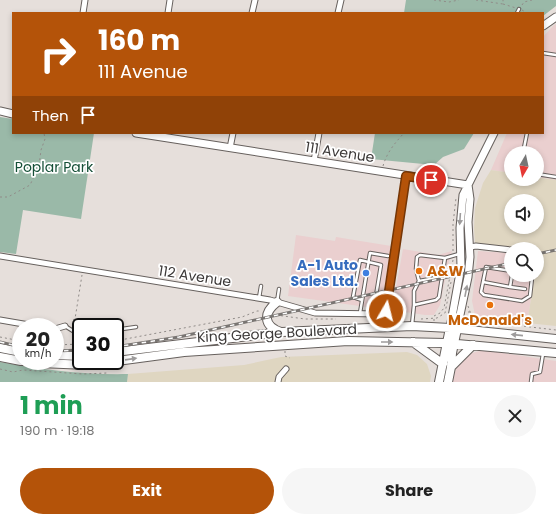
<!DOCTYPE html>
<meta charset="utf-8">
<style>
body{margin:0;font-family:Poppins,sans-serif;background:#f6f6f6;color:#222;height:100vh;display:flex;flex-direction:column;font-size:15px;white-space:nowrap}
*{box-sizing:border-box;margin:0}
p{font-size:13px;color:#767676}
.icon{flex:none;width:22px;height:22px;fill:none;stroke:currentColor;stroke-width:2;stroke-linecap:round;stroke-linejoin:round}
.map{position:relative;height:382px;overflow:hidden}
.drawer{display:flex;flex-direction:column;background:#fff;flex:1}
.drawer>*{flex:none}
.guide{position:absolute;left:12px;top:12px;width:532px;height:122px;border-radius:0px;box-shadow:0 2px 6px #0003;background:#b45309;color:#fff;overflow:hidden}
.needle{width:26px;rotate:189deg}
.controls{position:absolute;left:504px;top:146px;display:grid;gap:8px}
.controls a{display:grid;place-items:center;width:40px;height:40px;border-radius:50%;background:#fff;box-shadow:0 2px 6px #0003;font-size:20px}
.speed{position:absolute;left:12px;top:318px;display:flex;gap:8px;font-size:20px;font-weight:700;text-align:center}
.speed>*{display:grid;place-content:center;width:52px;height:52px;border-radius:50%;background:#fff;box-shadow:0 2px 6px #0003;line-height:1}
.speed small{font-size:10px;font-weight:400}
.speed .limit{border:2px solid #111;border-radius:6px;background:#fff;color:#111}
.pin{position:absolute;display:grid;place-items:center;width:34px;height:34px;color:#fff;margin:-17px;border:2px solid #fff;border-radius:50%;box-shadow:0 1px 4px #0007}
.me{position:absolute;width:44px;margin:-22px;rotate:8deg;stroke-linejoin:round;filter:drop-shadow(0 0 3px #0008)}
.turn{display:flex;align-items:center;gap:14px;height:84px;padding:0 20px;font-size:18px}
.turn .icon{width:52px;height:52px;stroke-width:2.5}
.turn b{display:block;font-size:28px;line-height:34px}
.then{display:flex;align-items:center;height:38px;padding:0 20px;background:#0003;gap:8px;font-size:15px}
.round{display:grid;place-items:center;flex:none;width:42px;height:42px;border-radius:21px;background:#f6f6f6}
.headline{display:flex;align-items:center;justify-content:space-between;height:68px;padding:0 20px}
h1{font-size:24px;font-weight:700;line-height:30px;color:#1e9e55}
.primary-button{display:flex;gap:8px;margin-top:auto;padding:8px 20px}
.primary-button a{flex:1;height:46px;border-radius:24px;background:#b45309;color:#fff;font-size:16px;font-weight:700;line-height:46px;text-align:center}
.primary-button a+a{background:#f6f6f6;color:#222}
.map>svg:first-child{display:block}
</style>
<div class="map">
<svg width="556" height="382" viewBox="0 0 556 382">
<rect width="100%" height="100%" fill="#e6dfdb"/>
<path fill="#eacfcf" d="M556,24V180L537,177V153H511V173L491,170L507,133H543V37L553,26Z
M296,235L335,241L336,237L391,246L381,309L288,296Z
M403,249L438,255L452,251L448,265L440,305L434,315H425L392,310Z
M478,251L511,253V275H535L527,323L478,318L475,315L472,301Z
M483,350L556,361V382H453L457,363L468,354Z"/>
<path fill="#dfd6c1" fill-rule="evenodd" d="M491,170L511,173V179H537V177L556,180V326L527,323L535,275H537V249H523L475,243L474,228L475,208L483,183ZM511,201H537V227H511Z
M407,352L417,355L427,364L431,376L430,382H127L128,374L244,365L281,357Z"/>
<path fill="#9ab9a8" d="M406,0H556V6L543,16V13H404Z
M0,117L13,119V133H94L81,219L23,210L16,254L0,252Z
M375,133H474L464,149L443,157L434,165L371,159Z
M0,362C42,370 86,375 128,374L127,382H0Z"/>
<g fill="none" stroke-linecap="round" stroke-linejoin="round">
<g stroke="#66605d" stroke-width="4.5">
<path id="lane" d="M517,13L519,9
M543,53L556,55
M523,153L527,133
M537,174L556,177
M511,271L486,267L481,292L484,295L522,301L530,296L532,278L530,275
M419,281L416,269L417,257L420,255L445,258
M483,282L510,287L512,275
M510,287L525,289
M259,298L261,286
M362,300L353,297L360,260L381,265L373,314
M277,302L279,289
M414,305V291L419,281L442,277
M360,313L370,253L388,256
M412,325L414,305L436,300L439,297L445,258L459,254
M65,326L73,331L81,332
M115,330L136,327
M531,382L532,374L540,372L543,354"/>
</g>
<g stroke="#66605d" stroke-width="7">
<path id="street" d="M83,13L85,0
M168,13L170,0
M252,13L255,0
M338,13L341,0
M230,148L233,133
M314,161L319,133
M470,247L476,246L511,250
M0,256L270,300L315,313L381,314L386,311L406,176
M0,320L41,327
M55,329L65,326
M278,382L279,377L286,369"/>
</g>
<g stroke="#66605d" stroke-width="9">
<path id="secondary" d="M543,26L556,17
M0,111L13,114
M136,133L468,185
M450,328L461,267L460,228L463,195L494,133
M457,329L468,277L470,257L468,222L470,199L468,185"/>
</g>
<g stroke="#66605d" stroke-width="10">
<path id="primary" d="M277,302C263,313 263,326 281,332
M413,342L443,364
M0,348L21,352
M115,352L282,332L412,326L450,328L556,339
M55,355L81,356
M0,357L21,361
M23,361L40,363L87,365L184,352L348,341L446,343L556,353
M451,367L473,345
M439,382L450,328
M448,382L451,367L452,353L457,329"/>
</g>
<path stroke="#908b88" stroke-width="1" stroke-dasharray="2 3" stroke-linecap="butt" d="M434,0L449,2L459,0
M476,0L503,4V0
M503,4L516,8
M522,5L524,2L532,0
M522,10L527,13
M383,166C387,152 395,143 404,133
M0,197H8L30,185L39,166L41,150L45,139L44,133
M453,251V224L456,198
M468,306L472,317L478,320L516,324L522,326L556,330
M468,312H473
M276,315L305,319H336
M383,319H400
M421,319L437,318L445,313L451,282
M73,320L75,319L82,275
M434,321V316L440,313L444,308L453,260
M472,321L475,317
M469,323L472,317
M0,337L21,341
M115,341L242,317L257,311H261
M55,345L81,344
M285,351V356L290,358
M0,369L13,372L23,370L83,374L107,373"/>
<use href="#lane" stroke="#fff" stroke-width="2.5"/>
<use href="#street" stroke="#fff" stroke-width="5"/>
<use href="#secondary" stroke="#fff" stroke-width="7"/>
<use href="#primary" stroke="#fff" stroke-width="8"/>
<g stroke="#797572" stroke-width="3">
<path id="rail" d="M537,254L556,250
M0,342L21,347
M115,347L179,337L511,263
M55,351L81,350"/>
</g>
<use href="#rail" stroke="#fff" stroke-width="1.5" stroke-dasharray="4.5" stroke-linecap="butt"/>
</g>
<defs><path id="oneway-solid" d="M-6-.8H1V-3.2L6.5 0L1 3.2V.8H-6Z"/></defs>
<g fill="#9e9c9c">
<use href="#oneway-solid" transform="translate(460 219) rotate(94)"/>
<use href="#oneway-solid" transform="translate(466 291) rotate(-79)"/>
<use href="#oneway-solid" transform="translate(517 335) rotate(-174)"/>
<use href="#oneway-solid" transform="translate(387 342)"/>
<use href="#oneway-solid" transform="translate(131 359) rotate(-8)"/>
</g>
<g fill="none" stroke-linecap="round" stroke-linejoin="round">
<g stroke="#753606" stroke-width="10">
<path id="route" d="M386,311L406,176L431,180"/>
</g>
<use href="#route" stroke="#b45309" stroke-width="7"/>
</g>
<g fill="#e8710a" stroke="#fff" stroke-width="1.5">
<circle cx="419" cy="271" r="4"/>
<circle cx="490" cy="305" r="4"/>
</g>
<circle fill="#3f7fe0" stroke="#fff" stroke-width="1.5" cx="366" cy="273" r="4"/>
<g text-anchor="middle" stroke-width="3.5" stroke-linejoin="round" paint-order="stroke">
<g font-size="14" fill="#3c3938" stroke="#fff">
<text transform="translate(340 152) rotate(9)" y="5">111 Avenue</text>
<text transform="translate(195 276) rotate(9)" y="5">112 Avenue</text>
<text transform="translate(277 333) rotate(-3)" y="5">King George Boulevard</text>
</g>
<g font-size="14" fill="#154f37" stroke="#fff">
<text x="54" y="172">Poplar Park</text>
</g>
<g font-size="14" font-weight="bold" fill="#366cbe" stroke="#fff" text-anchor="end">
<text x="358" y="270">A-1 Auto<tspan x="358" dy="16">Sales Ltd.</tspan></text>
</g>
<g font-size="14" font-weight="bold" fill="#c56008" stroke="#fff" text-anchor="start">
<text x="427" y="276">A&amp;W</text>
<text x="490" y="325" text-anchor="middle">McDonald's</text>
</g>
</g>
</svg>
<div class="controls">
<a><svg class="needle" viewBox="-14 -14 28 28"><path d="M0-13l5 13h-10z" fill="#e53935"/><path d="M0 13l5-13h-10z" fill="#767676"/></svg></a>
<a><svg class="icon" aria-label="sound" viewBox="0 0 24 24"><path d="M4 9h4l5-4v14l-5-4H4zM17 9q2 3 0 6"/></svg></a>
<a><svg class="icon" aria-label="search" viewBox="0 0 24 24"><circle cx="10" cy="10" r="6"/><path d="M15 15l6 6"/></svg></a>
</div>
<div class="speed"><div>20<small>km/h</small></div><div class="limit">30</div></div>
<div class="pin" style="left:431px;top:180px;background:#d93025"><svg class="icon" aria-label="arrive" viewBox="0 0 24 24"><path d="M6 21V4h12l-3 4 3 4H6"/></svg></div>
<svg class="me" style="left:386px;top:311px" viewBox="-20 -20 40 40"><circle r="17" fill="#b45309" stroke="#fff" stroke-width="3"/><path d="M0-11L8 9 0 5-8 9z" fill="#fff"/></svg>
<div class="guide">
<div class="turn"><svg class="icon" aria-label="right" viewBox="0 0 24 24"><path d="M7 20v-9h11M14 6l5 5-5 5"/></svg><div><b>160 m</b>111 Avenue</div></div>
<div class="then">Then<svg class="icon" aria-label="arrive" viewBox="0 0 24 24"><path d="M6 21V4h12l-3 4 3 4H6"/></svg></div>
</div>
</div>
<section class="drawer">
<div class="headline"><div><h1>1 min</h1><p>190 m · 19:18</p></div><a class="round"><svg class="icon" aria-label="close" viewBox="0 0 24 24"><path d="M6 6l12 12M18 6L6 18"/></svg></a></div>
<div class="primary-button"><a>Exit</a><a>Share</a></div>
</section>
